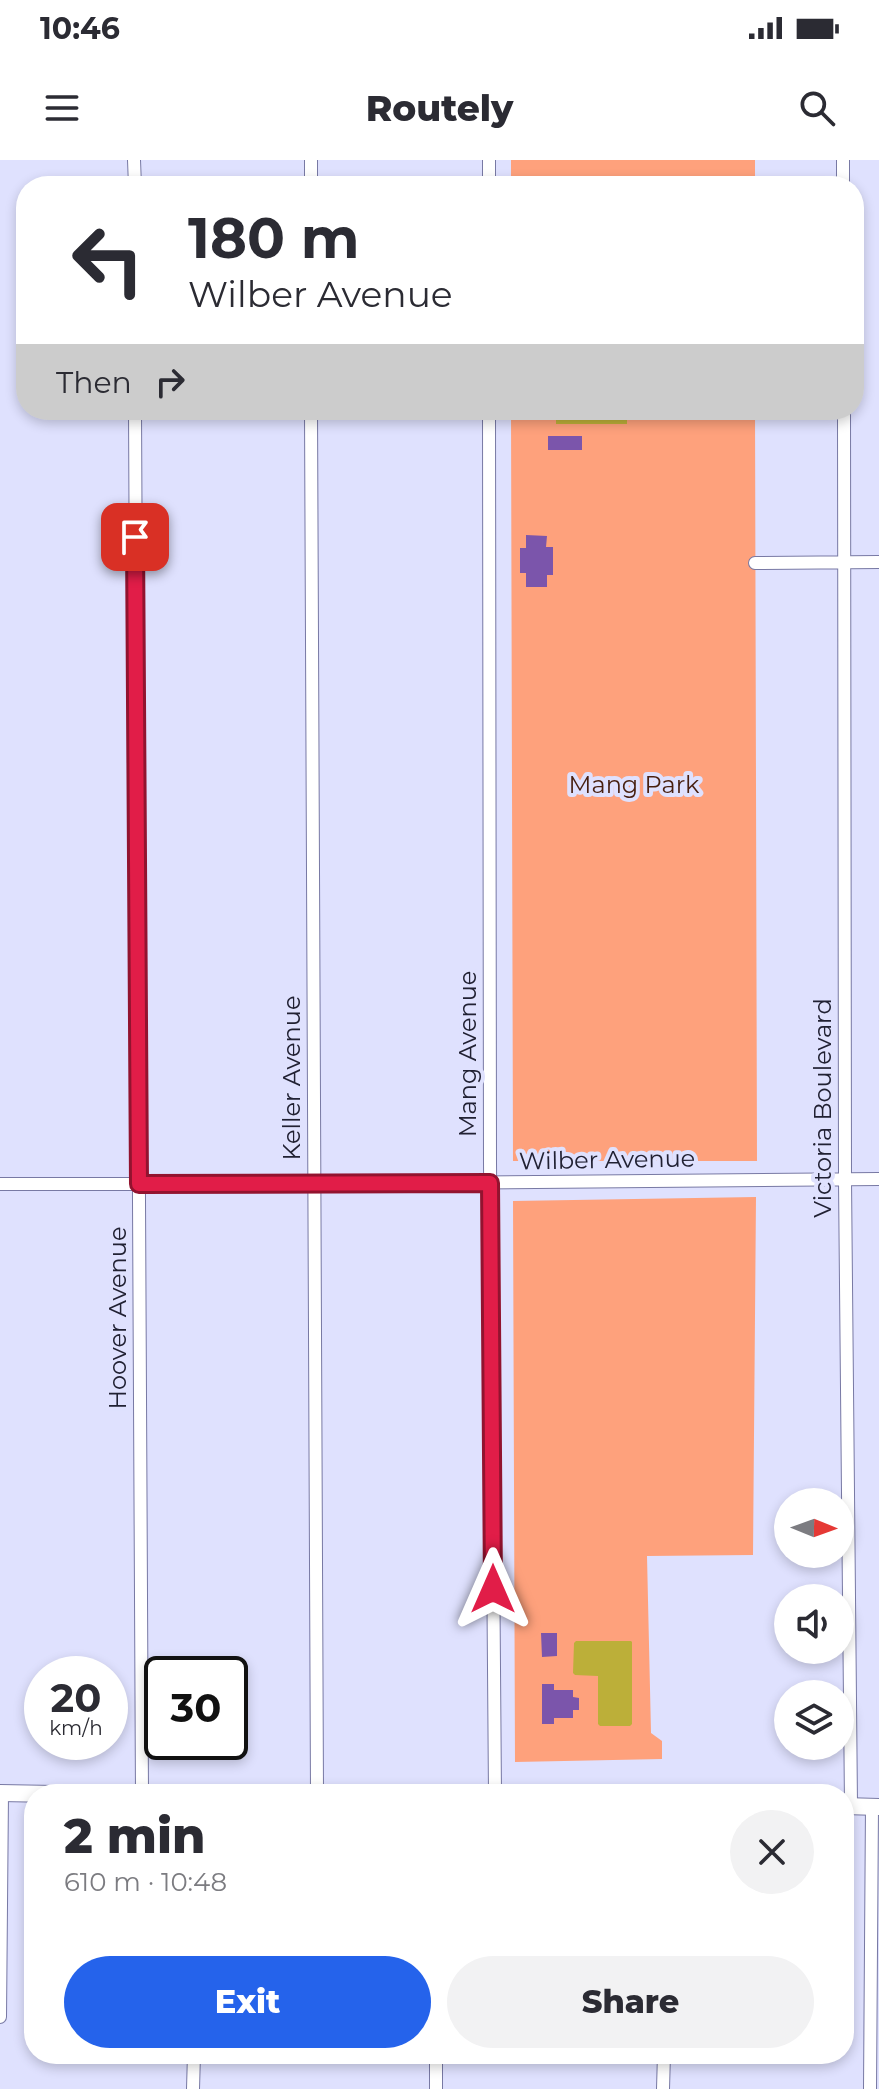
<!DOCTYPE html>
<meta charset="utf-8">
<style>
body{margin:0;font-family:Montserrat,sans-serif;background:#f2f2f3;color:#2b2b33;height:100vh;display:flex;flex-direction:column;font-size:30px;white-space:nowrap}
*{box-sizing:border-box;margin:0}
p{font-size:26px;color:#7c7c81}
.icon{flex:none;width:44px;height:44px;fill:none;stroke:currentColor;stroke-width:2;stroke-linecap:round;stroke-linejoin:round}
.map{position:relative;flex:1;overflow:hidden}
.panel{position:absolute;left:24px;top:1624px;width:830px;height:280px;display:flex;flex-direction:column;background:#fff;border-radius:32px;box-shadow:0 4px 12px #0003}
.panel>*{flex:none}
.guide{position:absolute;left:16px;top:16px;width:848px;height:244px;border-radius:32px;box-shadow:0 4px 12px #0003;background:#fff;color:#2b2b33;overflow:hidden}
.needle{width:52px;rotate:91deg}
.fabs{position:absolute;left:774px;top:1328px;display:grid;gap:16px}
.fabs a{display:grid;place-items:center;width:80px;height:80px;border-radius:50%;background:#fff;box-shadow:0 4px 12px #0003;font-size:40px}
.speed{position:absolute;left:24px;top:1496px;display:flex;gap:16px;font-size:40px;font-weight:700;text-align:center}
.speed>*{display:grid;place-content:center;width:104px;height:104px;border-radius:50%;background:#fff;box-shadow:0 4px 12px #0003;line-height:1}
.speed small{font-size:20px;font-weight:400}
.speed .limit{border:4px solid #111;border-radius:12px;background:#fff;color:#111}
.pin{position:absolute;display:grid;place-items:center;width:68px;height:68px;color:#fff;margin:-34px;border-radius:16px;box-shadow:0 4px 12px #0006}
.me{position:absolute;width:88px;margin:-44px;rotate:0deg;stroke-linejoin:round;filter:drop-shadow(0 0 6px #0008)}
.turn{display:flex;align-items:center;gap:28px;height:168px;padding:0 40px;font-size:36px}
.turn .icon{width:104px;height:104px;stroke-width:2.5}
.turn b{display:block;font-size:56px;line-height:68px}
.then{display:flex;align-items:center;height:76px;padding:0 40px;background:#0003;gap:16px;font-size:30px}
.round{display:grid;place-items:center;flex:none;width:84px;height:84px;border-radius:42px;background:#f2f2f3}
.summary{display:flex;align-items:center;justify-content:space-between;height:136px;padding:0 40px}
h1{font-size:48px;font-weight:800;line-height:60px}
.cta{display:flex;gap:16px;margin-top:auto;padding:16px 40px}
.cta a{flex:1;height:92px;border-radius:48px;background:#2563eb;color:#fff;font-size:32px;font-weight:800;line-height:92px;text-align:center}
.cta a+a{background:#f2f2f3;color:#2b2b33}
.status{display:flex;justify-content:space-between;align-items:center;height:56px;padding:0 40px;background:#fff;direction:ltr}
.status svg{height:22px;fill:currentColor}
header{display:flex;justify-content:space-between;align-items:center;height:104px;padding:0 40px;background:#fff;font-size:36px;font-weight:800}
.map>svg:first-child{display:block}
</style>
<div class="status"><b>10:46</b><svg viewBox="0 0 49 12"><path d="M0 12V9h3v3zM5 12V6h3v6zM10 12V3h3v9zM15 12V0h3v12zM26 1h20v11H26zM47 4h2v5h-2z"/></svg></div>
<header><svg class="icon" aria-label="menu" viewBox="0 0 24 24"><path d="M4 6h16M4 12h16M4 18h16"/></svg>Routely<svg class="icon" aria-label="search" viewBox="0 0 24 24"><circle cx="10" cy="10" r="6"/><path d="M15 15l6 6"/></svg></header>
<div class="map">
<svg width="879" height="1929" viewBox="0 0 879 1929">
<rect width="100%" height="100%" fill="#dfe1fe"/>
<path fill="#fea17c" d="M511,0H755V26H511Z
M511,250H755L757,1001H513Z
M756,1037L753,1395L647,1396L651,1573L662,1581V1599L515,1602L513,1041Z"/>
<path fill="#bcaf39" d="M556,250H627V264H556Z
M576,1481H631L632,1482V1564L630,1566H600L598,1564V1516L575,1515L573,1513L574,1483Z"/>
<path fill="#7b55ab" d="M548,276H582V290H548Z
M526,375L547,376L546,387H553V415H547V427H526V413H520V388H526Z
M541,1473H557V1496L542,1497Z
M542,1524H554V1530H573V1537L579,1538V1550H573V1558H554V1564H542Z"/>
<g fill="none" stroke-linecap="round" stroke-linejoin="round">
<g stroke="#7879a4" stroke-width="14">
<path id="street" d="M134,0L135,26
M311,0V26
M489,0V26
M843,0V26
M135,250L142,1634
M311,250L317,1634
M489,250L490,1003L495,1634
M844,250L845,1020L851,1646
M755,403L879,402
M0,1024H314L879,1019
M0,1857L2,1633
M193,1929L194,1894
M436,1929V1894
M663,1929L664,1894
M870,1929L872,1646"/>
</g>
<g stroke="#7879a4" stroke-width="18">
<path id="secondary" d="M0,1633L55,1634
M844,1646L879,1647"/>
</g>
<use href="#street" stroke="#fff" stroke-width="12"/>
<use href="#secondary" stroke="#fff" stroke-width="16"/>
</g>
<g fill="none" stroke-linecap="round" stroke-linejoin="round">
<g stroke="#92132f" stroke-width="20">
<path id="route" d="M135,377L139,1024L490,1023L493,1429"/>
</g>
<use href="#route" stroke="#e11d48" stroke-width="14"/>
</g>
<g text-anchor="middle" stroke-width="8" stroke-linejoin="round" paint-order="stroke">
<g font-size="24" fill="#471f0f" stroke="#dfe1fe">
<text x="634" y="633">Mang Park</text>
</g>
<g font-size="24" fill="#212133" stroke="#dfe1fe">
<text transform="translate(468 894) rotate(-90)" y="8">Mang Avenue</text>
<text transform="translate(292 918) rotate(-90)" y="8">Keller Avenue</text>
<text transform="translate(823 948) rotate(-90)" y="8">Victoria Boulevard</text>
<text transform="translate(607 1000) rotate(-1)" y="8">Wilber Avenue</text>
<text transform="translate(118 1158) rotate(-90)" y="8">Hoover Avenue</text>
</g>
</g>
</svg>
<div class="fabs">
<a><svg class="needle" viewBox="-14 -14 28 28"><path d="M0-13l5 13h-10z" fill="#e53935"/><path d="M0 13l5-13h-10z" fill="#7c7c81"/></svg></a>
<a><svg class="icon" aria-label="sound" viewBox="0 0 24 24"><path d="M4 9h4l5-4v14l-5-4H4zM17 9q2 3 0 6"/></svg></a>
<a><svg class="icon" aria-label="layers" viewBox="0 0 24 24"><path d="M12 4l9 5-9 5-9-5zM3 14l9 5 9-5"/></svg></a>
</div>
<div class="speed"><div>20<small>km/h</small></div><div class="limit">30</div></div>
<div class="pin" style="left:135px;top:377px;background:#d93025"><svg class="icon" aria-label="arrive" viewBox="0 0 24 24"><path d="M6 21V4h12l-3 4 3 4H6"/></svg></div>
<svg class="me" style="left:493px;top:1429px" viewBox="-20 -20 40 40"><path d="M0-17L14 15 0 8-14 15z" fill="#e11d48" stroke="#fff" stroke-width="4"/></svg>
<div class="guide">
<div class="turn"><svg class="icon" aria-label="left" viewBox="0 0 24 24"><path d="M17 20v-9H6M10 6l-5 5 5 5"/></svg><div><b>180 m</b>Wilber Avenue</div></div>
<div class="then">Then<svg class="icon" aria-label="right" viewBox="0 0 24 24"><path d="M7 20v-9h11M14 6l5 5-5 5"/></svg></div>
</div>
<section class="panel">
<div class="summary"><div><h1>2 min</h1><p>610 m · 10:48</p></div><a class="round"><svg class="icon" aria-label="close" viewBox="0 0 24 24"><path d="M6 6l12 12M18 6L6 18"/></svg></a></div>
<div class="cta"><a>Exit</a><a>Share</a></div>
</section>
</div>
